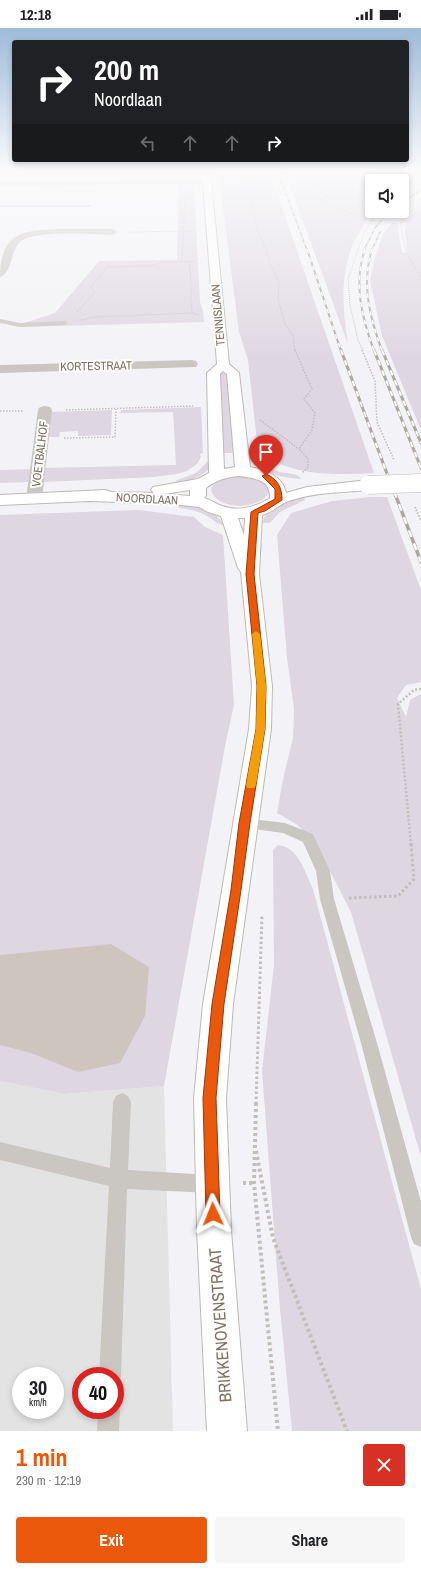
<!DOCTYPE html>
<meta charset="utf-8">
<style>
body{margin:0;font-family:"Archivo Narrow",sans-serif;background:#f6f6f6;color:#202124;height:100vh;display:flex;flex-direction:column;font-size:15px;white-space:nowrap}
*{box-sizing:border-box;margin:0}
p{font-size:13px;color:#757577}
.icon{flex:none;width:22px;height:22px;fill:none;stroke:currentColor;stroke-width:2;stroke-linecap:round;stroke-linejoin:round}
.map{position:relative;height:1403px;overflow:hidden}
.sheet{display:flex;flex-direction:column;background:#fff;flex:1}
.sheet>*{flex:none}
.guide{position:absolute;left:12px;top:12px;width:397px;height:122px;border-radius:4px;box-shadow:0 2px 6px #0003;background:#202124;color:#fff;overflow:hidden}
.tools{position:absolute;left:365px;top:146px;display:grid;gap:8px}
.tools a{display:grid;place-items:center;width:44px;height:44px;border-radius:4px;background:#fff;box-shadow:0 2px 6px #0003;font-size:20px}
.speed{position:absolute;left:12px;top:1339px;display:flex;gap:8px;font-size:20px;font-weight:700;text-align:center}
.speed>*{display:grid;place-content:center;width:52px;height:52px;border-radius:50%;background:#fff;box-shadow:0 2px 6px #0003;line-height:1}
.speed small{font-size:10px;font-weight:400}
.speed .limit{border:6px solid #d22;background:#fff;color:#111}
.pin{position:absolute;display:grid;place-items:center;width:34px;height:34px;color:#fff;margin:-41px -17px;border-radius:50% 50% 50% 0;rotate:-45deg;box-shadow:0 0 4px #0007}
.pin .icon{rotate:45deg}
.me{position:absolute;width:44px;margin:-22px;rotate:358deg;stroke-linejoin:round;filter:drop-shadow(0 0 3px #0008)}
.turn{display:flex;align-items:center;gap:14px;height:84px;padding:0 16px;font-size:18px}
.turn .icon{width:52px;height:52px;stroke-width:2.5}
.turn b{display:block;font-size:28px;line-height:34px}
.lanes{display:flex;align-items:center;height:38px;padding:0 16px;background:#0003;justify-content:center;gap:20px;direction:ltr}
.lanes .off{opacity:.35}
.round{display:grid;place-items:center;flex:none;width:42px;height:42px;border-radius:4px;background:#f6f6f6}
.headline{display:flex;align-items:center;justify-content:space-between;height:68px;padding:0 16px}
h1{font-size:24px;font-weight:800;line-height:30px;color:#ea580c}
.cta{display:flex;gap:8px;margin-top:auto;padding:8px 16px}
.cta a{flex:1;height:46px;border-radius:4px;background:#ea580c;color:#fff;font-size:16px;font-weight:800;line-height:46px;text-align:center}
.cta a+a{background:#f6f6f6;color:#202124}
.status{display:flex;justify-content:space-between;align-items:center;height:28px;padding:0 20px;background:#fff;direction:ltr}
.status svg{height:11px;fill:currentColor}
.map>svg:first-child{display:block}
</style>
<div class="status"><b>12:18</b><svg viewBox="0 0 49 12"><path d="M0 12V9h3v3zM5 12V6h3v6zM10 12V3h3v9zM15 12V0h3v12zM26 1h20v11H26zM47 4h2v5h-2z"/></svg></div>
<div class="map">
<svg width="421" height="1403" viewBox="0 0 421 1403">
<rect width="100%" height="100%" fill="#f3f3f7"/>
<path fill="#e4e3e4" fill-rule="evenodd" d="M0,1053L65,1066L164,1058L173,1403H0ZM21,1348H55V1382H21ZM81,1348H115V1382H81Z"/>
<path fill="#ded6e1" d="M218,142H267L278,168L374,445C335,447 291,449 258,423L248,332L239,304Z
M284,142H421V145L402,159V153H372V183H374C339,224 340,265 348,316Z
M179,156L194,157L200,274L203,283L204,294L20,299L15,298L55,285L99,233L177,232Z
M421,177V402L382,308L370,253L374,233L383,206L392,195H397L402,225H408C404,197 401,199 421,177Z
M221,344L227,345V346L236,425H224L217,347Z
M201,379L203,425L200,426L201,429L197,436L187,443L177,446L154,449L42,454L43,440L176,437L173,384L120,385L121,382Z
M112,382L111,407L78,408V403L60,404L59,409H48L51,384Z
M249,431C260,432 269,441 280,444C287,446 297,444 301,451C282,450 263,445 249,431Z
M208,433H212V437C202,450 190,453 174,456L177,452L196,445Z
M30,441L28,454L0,455V442Z
M237,448C246,449 283,456 263,471C250,481 216,481 211,462C214,451 226,449 237,448Z
M304,469L305,472L280,484L270,495H262C266,480 290,472 304,469Z
M371,469H387L421,562V654L406,657L397,670L406,689L410,672L421,666V1129L351,884L314,812L296,796L277,785L283,751L293,710L294,681L287,630L277,507L291,485L332,473Z
M176,475C193,477 216,479 223,497C216,496 213,491 207,488C198,483 189,481 179,480Z
M139,482L194,489L205,499L223,507L234,677L226,713L164,1058L65,1066L0,1053V487Z
M278,817C299,819 305,845 313,861L421,1261V1403H292L280,1281L262,1043L274,937L273,822Z"/>
<path fill="#cfc5bf" d="M111,916L149,939L145,988L120,1035L78,1044L31,1025L0,1017V927Z"/>
<g fill="none" stroke-linecap="round" stroke-linejoin="round">
<g stroke="#beb9b3" stroke-width="2">
<path id="secondary" d="M202,142H210L229,336L239,345L250,439C265,442 283,448 286,465L307,459L368,452L374,454L376,457L374,460L368,462C341,465 309,464 284,475C276,479 271,485 262,487L259,546L272,658L271,701L233,976L226,1070L231,1202L247,1403H207L197,1202L194,1070L203,976L249,701L252,658L241,544L238,540L221,488L208,484L199,479L173,476L89,473L0,477V467L105,462L111,464L154,465L151,462L153,459L198,451L209,445L207,345L217,336ZM223,343L227,346L235,439L224,441L220,346ZM239,448C253,450 271,451 270,470C256,479 239,484 222,478C216,476 211,472 204,470L206,468V460C216,452 226,449 239,448ZM190,462V468L164,466ZM238,490H245L244,507Z"/>
</g>
<path stroke="#c1bebb" stroke-width="1" stroke-dasharray="1 1" stroke-linecap="butt" d="M237,142L239,145L237,149L244,154L242,160L249,163L247,169L254,176L253,182L257,200L279,256L278,271L285,296L293,308L295,323
M311,142L315,155L323,167L334,169L360,168L366,153L385,142
M224,149H237
M402,163L421,149
M328,169L319,172L355,187L373,192
M421,173L401,195C402,217 409,231 421,249
M130,204L193,203
M182,234L185,170
M190,234L192,285
M77,284L95,264L91,259L107,239L150,238L160,235L195,233
M81,292L94,289L192,285L199,287
M363,323L358,312L350,277L348,251L364,205L379,183"/>
<path stroke="#c1bebb" stroke-width="1.5" stroke-dasharray="1.5 1.5" stroke-linecap="butt" d="M295,322L312,361L304,371L315,385L312,402L299,421L308,431V439L302,445
M362,322L375,353L377,394L394,432
M66,382L193,378
M0,383H23
M260,392L299,421
M64,410L115,409L116,381"/>
<path stroke="#c1bebb" stroke-width="2" stroke-dasharray="1.5 1.5" stroke-linecap="butt" d="M415,479L421,493"/>
<path stroke="#c1bebb" stroke-width="2.5" stroke-dasharray="2 2" stroke-linecap="butt" d="M411,817L398,676L414,662L421,661"/>
<path stroke="#c1bebb" stroke-width="3" stroke-dasharray="2.5 2.5" stroke-linecap="butt" d="M349,870L398,868L414,851L411,816
M256,1076L262,887"/>
<path stroke="#c1bebb" stroke-width="4" stroke-dasharray="3 3" stroke-linecap="butt" d="M256,1075L254,1155L278,1403
M256,1123L273,1210L347,1403
M243,1155H254"/>
<path fill="#cac6c1" fill-rule="evenodd" d="M0,177H90L92,178L90,179H0Z
M0,291L20,295L65,293L68,295L65,297L20,299L0,295Z
M245,790L285,795L313,806L330,843L334,871L377,1015L421,1174V1219L414,1216L411,1209L361,1015L320,871L316,843L303,814L283,805L240,799L238,795L240,791Z
M122,1065L128,1068L131,1074L128,1142L211,1147L217,1150L220,1156L217,1162L211,1165L127,1161L121,1348L117,1355L115,1356V1348H99L109,1158L0,1132V1114L110,1140L113,1074L116,1068Z
M115,1374L120,1382L119,1403H97L98,1382H115Z"/>
<path fill="#cac6c1" fill-rule="evenodd" d="M207,152L211,154L210,156L0,157V153Z
M61,201H112L117,204L112,207C91,206 37,202 21,213C11,220 12,246 0,249C0,204 24,202 61,201Z
M192,332L196,333L198,336L196,339L0,345V337Z
M45,378L50,379L52,382L42,471L40,474L34,476L28,474L26,471L38,382L40,379Z"/>
<use href="#secondary" fill="#fff" fill-rule="evenodd"/>
<g stroke="#aea7a0" stroke-width="1.5">
<path id="rail-far3" d="M277,142L307,222
M402,176L421,161
M364,222L375,200L389,183
M372,222L380,204"/>
</g>
<g stroke="#aea7a0" stroke-width="2">
<path id="rail-far2" d="M307,221L341,323
M365,221C353,255 362,290 374,323
M372,221C361,256 370,290 382,323"/>
</g>
<g stroke="#aea7a0" stroke-width="3">
<path id="rail-far1" d="M341,322L389,451
M374,322L421,440
M382,322L421,415"/>
</g>
<g stroke="#aea7a0" stroke-width="3.5">
<path id="rail" d="M389,450L421,534"/>
</g>
<use href="#rail-far3" stroke="#fff" stroke-width="1" stroke-dasharray="3.5" stroke-linecap="butt"/>
<use href="#rail-far2" stroke="#fff" stroke-width="1.5" stroke-dasharray="4.5" stroke-linecap="butt"/>
<use href="#rail-far1" stroke="#fff" stroke-width="2" stroke-dasharray="5.5" stroke-linecap="butt"/>
<use href="#rail" stroke="#fff" stroke-width="2.5" stroke-dasharray="7" stroke-linecap="butt"/>
<g stroke="#beb9b3" stroke-width="19" stroke-linecap="butt">
<path id="secondary-bridge" d="M368,457L421,455"/>
</g>
<use href="#secondary-bridge" stroke="#fff" stroke-width="18"/>
</g>
<linearGradient id="sky" x2="0" y2="1"><stop stop-color="#9ebbd8"/><stop offset="0.42" stop-color="#fafafb"/><stop offset="1" stop-color="#fafafb" stop-opacity="0"/></linearGradient>
<rect width="421" height="338" fill="url(#sky)"/>
<path fill="#ea580c" stroke="#983908" d="M266,446C278,451 282,460 282,472L265,483L258,485L254,546L266,658L265,701L250,795L241,862L224,976L216,1070L220,1186L218,1191L213,1194L208,1191L206,1186L203,1070L212,976L231,862L239,795L256,701L257,658L246,546L251,484L275,471V461L262,448Z"/>
<path fill="#f59e0b" d="M256,603L260,606L266,658L265,701L256,757L254,760H247L246,757L256,701L257,658L252,606Z"/>
<g text-anchor="middle" stroke-width="4" stroke-linejoin="round" paint-order="stroke">
<g font-size="12" fill="#80715f" stroke="#fff">
<text transform="translate(218 287) rotate(-95)" y="4">TENNISLAAN</text>
<text transform="translate(96 338) rotate(-1)" y="4">KORTESTRAAT</text>
<text transform="translate(40 426) rotate(-83)" y="4">VOETBALHOF</text>
<text transform="translate(147 471) rotate(3)" y="4">NOORDLAAN</text>
</g>
<g font-size="17" fill="#80715f" stroke="#fff">
<text transform="translate(220 1297) rotate(-94)" y="6">BRIKKENOVENSTRAAT</text>
</g>
</g>
</svg>
<div class="tools">
<a><svg class="icon" aria-label="sound" viewBox="0 0 24 24"><path d="M4 9h4l5-4v14l-5-4H4zM17 9q2 3 0 6"/></svg></a>
</div>
<div class="speed"><div>30<small>km/h</small></div><div class="limit">40</div></div>
<div class="pin" style="left:266px;top:448px;background:#d93025"><svg class="icon" aria-label="arrive" viewBox="0 0 24 24"><path d="M6 21V4h12l-3 4 3 4H6"/></svg></div>
<svg class="me" style="left:213px;top:1186px" viewBox="-20 -20 40 40"><path d="M0-17L14 15 0 8-14 15z" fill="#ea580c" stroke="#fff" stroke-width="4"/></svg>
<div class="guide">
<div class="turn"><svg class="icon" aria-label="right" viewBox="0 0 24 24"><path d="M7 20v-9h11M14 6l5 5-5 5"/></svg><div><b>200 m</b>Noordlaan</div></div>
<div class="lanes"><svg class="icon off" aria-label="left" viewBox="0 0 24 24"><path d="M17 20v-9H6M10 6l-5 5 5 5"/></svg><svg class="icon off" aria-label="ahead" viewBox="0 0 24 24"><path d="M12 20V5M6 11l6-6 6 6"/></svg><svg class="icon off" aria-label="ahead" viewBox="0 0 24 24"><path d="M12 20V5M6 11l6-6 6 6"/></svg><svg class="icon" aria-label="right" viewBox="0 0 24 24"><path d="M7 20v-9h11M14 6l5 5-5 5"/></svg></div>
</div>
</div>
<section class="sheet">
<div class="headline"><div><h1>1 min</h1><p>230 m · 12:19</p></div><a class="round" style="background:#d93025;color:#fff"><svg class="icon" aria-label="close" viewBox="0 0 24 24"><path d="M6 6l12 12M18 6L6 18"/></svg></a></div>
<div class="cta"><a>Exit</a><a>Share</a></div>
</section>
